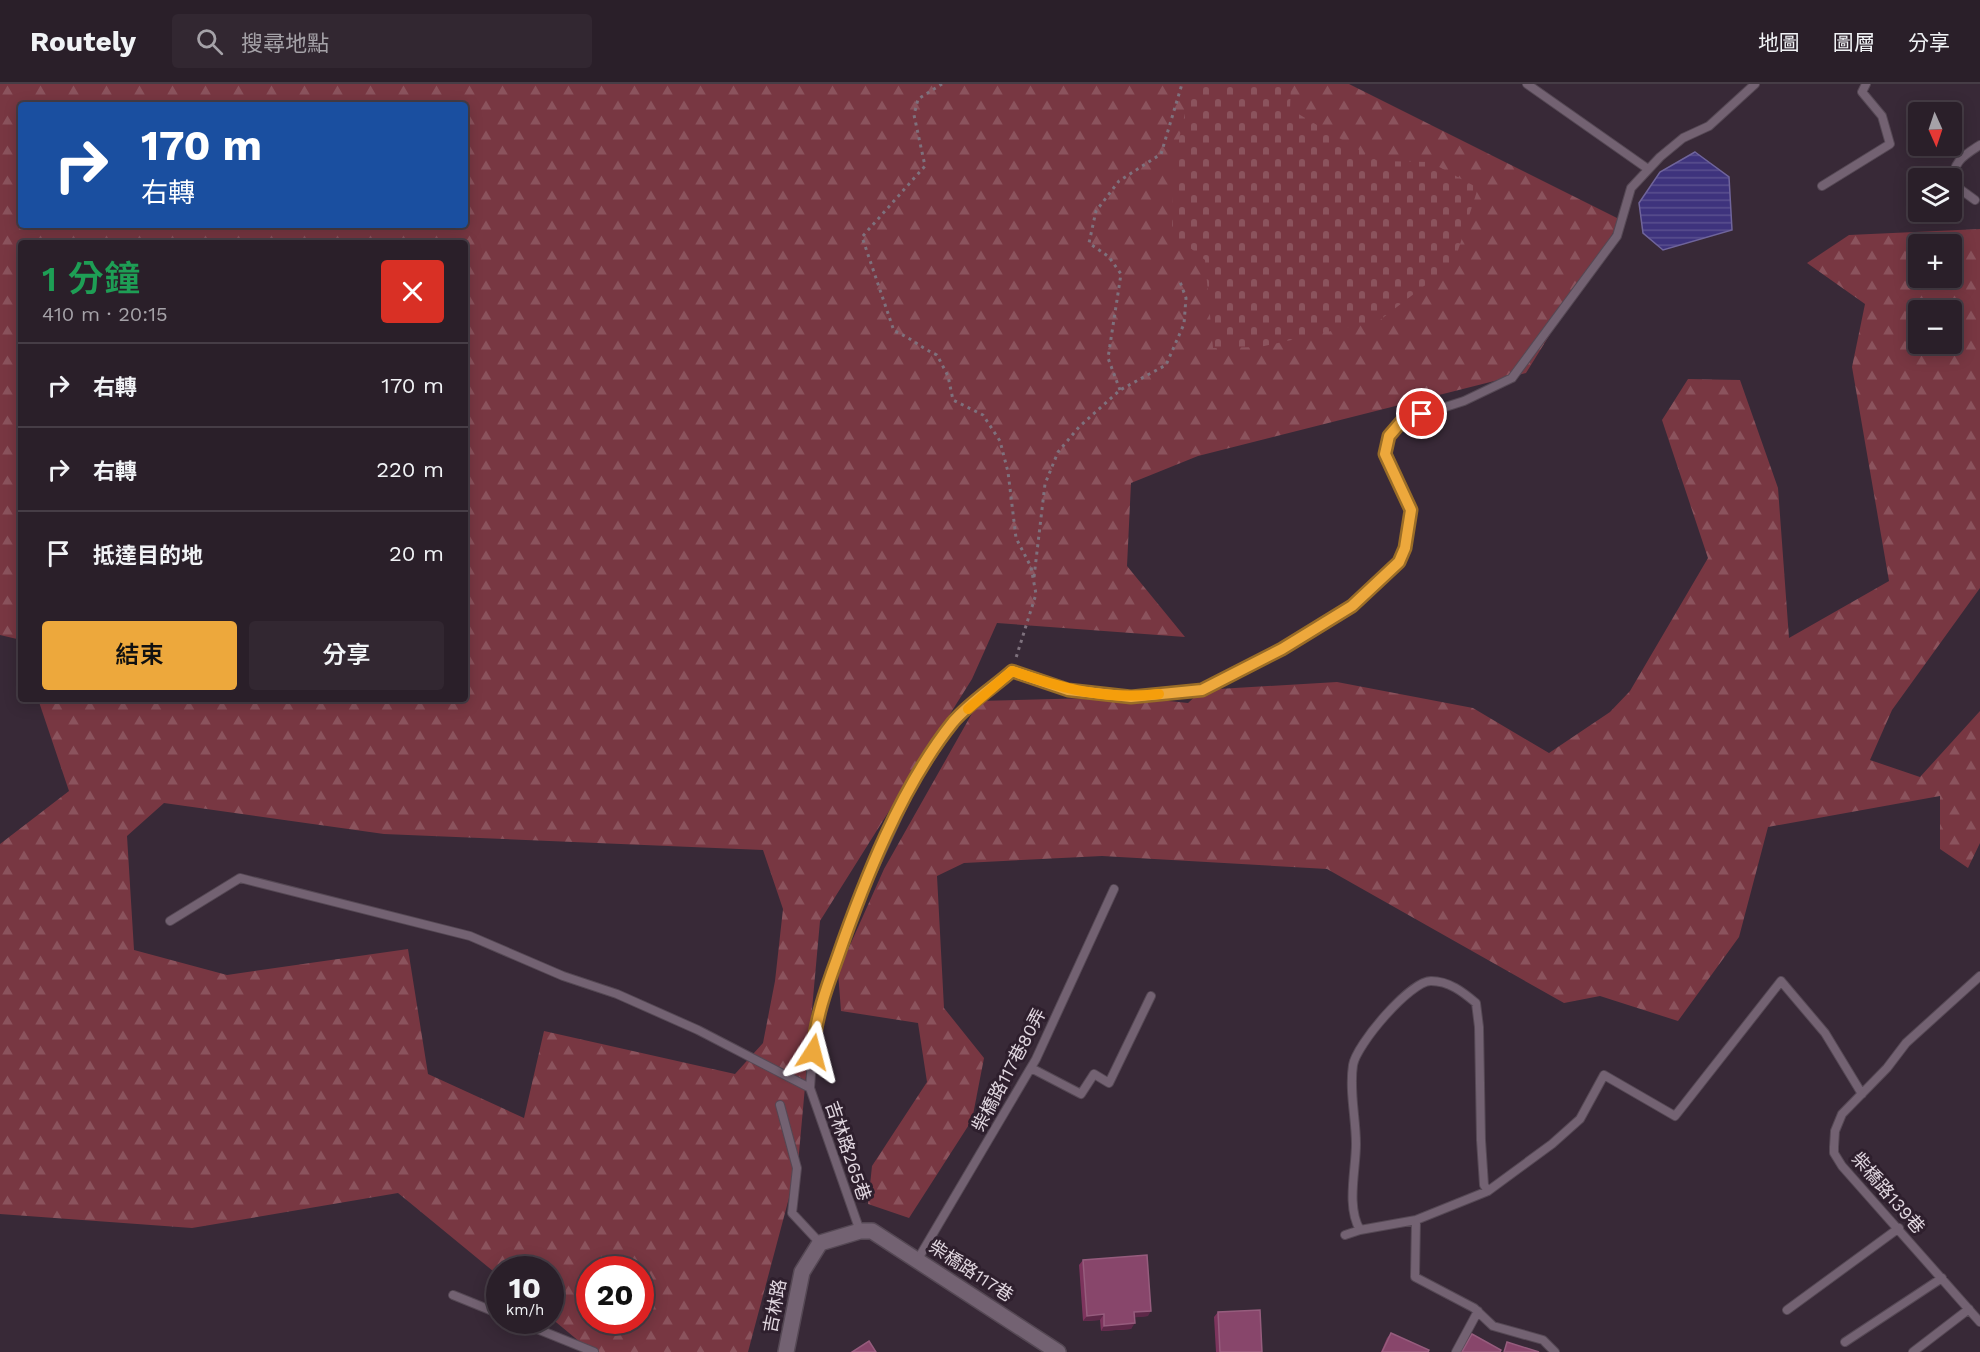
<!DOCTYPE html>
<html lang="zh-TW">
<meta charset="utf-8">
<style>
body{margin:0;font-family:"Work Sans","Noto Sans TC",sans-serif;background:#322731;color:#f1f3f6;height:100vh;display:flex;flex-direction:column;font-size:22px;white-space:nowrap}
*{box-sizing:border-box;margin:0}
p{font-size:20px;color:#a5a2a8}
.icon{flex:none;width:33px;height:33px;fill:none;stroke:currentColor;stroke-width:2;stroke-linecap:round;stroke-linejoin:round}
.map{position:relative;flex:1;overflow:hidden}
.sheet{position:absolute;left:18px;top:156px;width:450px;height:462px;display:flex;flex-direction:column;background:#2a1f29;border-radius:6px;box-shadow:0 3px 15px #0003,0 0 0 2px #463d46}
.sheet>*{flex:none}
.top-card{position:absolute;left:18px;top:18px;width:450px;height:126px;border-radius:6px;box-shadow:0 3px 15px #0003,0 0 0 2px #463d46;background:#1a4fa0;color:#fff;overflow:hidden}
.needle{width:39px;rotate:177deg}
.fabs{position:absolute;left:1908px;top:18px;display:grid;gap:12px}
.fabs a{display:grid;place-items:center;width:54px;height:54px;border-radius:6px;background:#2a1f29;box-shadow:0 3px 15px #0003,0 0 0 2px #463d46;font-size:30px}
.speed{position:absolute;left:486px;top:1172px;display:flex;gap:12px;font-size:30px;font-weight:700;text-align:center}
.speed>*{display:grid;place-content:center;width:78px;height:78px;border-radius:50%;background:#2a1f29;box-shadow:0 3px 15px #0003,0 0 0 2px #463d46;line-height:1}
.speed small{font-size:15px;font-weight:400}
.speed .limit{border:9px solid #d22;background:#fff;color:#111}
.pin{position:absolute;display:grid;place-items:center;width:51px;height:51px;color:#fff;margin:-26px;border:3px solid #fff;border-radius:50%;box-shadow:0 2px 6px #0007}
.me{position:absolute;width:66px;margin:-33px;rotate:9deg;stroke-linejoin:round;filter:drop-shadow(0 0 4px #0008)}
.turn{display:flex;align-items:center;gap:21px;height:126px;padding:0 24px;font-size:27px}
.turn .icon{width:78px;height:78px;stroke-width:2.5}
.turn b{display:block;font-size:42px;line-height:51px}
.round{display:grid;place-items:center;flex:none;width:63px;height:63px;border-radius:6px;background:#322731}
.headline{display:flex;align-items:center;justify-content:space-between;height:102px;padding:0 24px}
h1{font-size:36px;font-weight:600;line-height:45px;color:#1e9e55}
.primary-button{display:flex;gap:12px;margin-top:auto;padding:12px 24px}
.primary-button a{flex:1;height:69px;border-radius:6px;background:#eda83c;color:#111;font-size:24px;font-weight:600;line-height:69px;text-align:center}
.primary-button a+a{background:#322731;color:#f1f3f6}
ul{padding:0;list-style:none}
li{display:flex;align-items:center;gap:18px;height:84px;padding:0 24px;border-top:2px solid #463d46}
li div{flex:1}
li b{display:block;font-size:22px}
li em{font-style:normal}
header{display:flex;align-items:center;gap:36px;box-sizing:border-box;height:84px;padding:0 30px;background:#2a1f29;border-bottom:2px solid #463d46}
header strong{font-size:28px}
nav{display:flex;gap:33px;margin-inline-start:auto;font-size:21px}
.search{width:420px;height:54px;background:#322731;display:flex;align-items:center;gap:15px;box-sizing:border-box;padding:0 21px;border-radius:6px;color:#a5a2a8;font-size:22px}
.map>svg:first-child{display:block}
</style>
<header>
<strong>Routely</strong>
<div class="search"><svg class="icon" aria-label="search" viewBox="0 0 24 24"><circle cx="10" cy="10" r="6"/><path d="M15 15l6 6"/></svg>搜尋地點</div>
<nav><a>地圖</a><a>圖層</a><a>分享</a></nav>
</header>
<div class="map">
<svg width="1980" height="1268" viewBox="0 0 1980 1268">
<defs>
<pattern id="forest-firs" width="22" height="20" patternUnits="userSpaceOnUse" patternTransform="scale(1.5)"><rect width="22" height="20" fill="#783742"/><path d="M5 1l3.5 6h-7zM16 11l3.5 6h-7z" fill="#8b535d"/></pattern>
<pattern id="cemetery-stones" width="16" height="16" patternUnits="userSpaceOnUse" patternTransform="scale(1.5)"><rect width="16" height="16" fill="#783742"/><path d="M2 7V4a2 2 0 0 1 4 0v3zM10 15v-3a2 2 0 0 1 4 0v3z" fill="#8b535d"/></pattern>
<pattern id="water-rules" width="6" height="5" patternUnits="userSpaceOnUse" patternTransform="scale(1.5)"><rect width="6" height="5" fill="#3e337d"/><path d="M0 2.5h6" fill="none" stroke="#5a508f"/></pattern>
</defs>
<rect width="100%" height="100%" fill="#382937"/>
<path fill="url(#forest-firs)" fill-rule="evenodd" d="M0,0H1349L1621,136L1526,289L1198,372L1131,399L1127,482L1185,553L997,539L972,595L820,837L798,1080L748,1268H592L551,1234L550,1185H500L499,1192L398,1109L192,1144L0,1130V760L69,707L38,615H465V159H21V567L17,555L0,551ZM21,21H465V141H21ZM164,719L384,750L763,766L783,825L775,897L763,959L735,990L544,947L524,1034L428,990L408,865L227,891L134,866L127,752ZM590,1185H640V1236H590Z
M1980,145V504L1892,626L1870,676L1920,693L1980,627V759L1968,784L1940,765V712L1768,743L1739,853L1678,937L1600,912L1564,919L1327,785L1102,772L964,779L937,792L944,924L984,974L972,1036L909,1134L868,1120L872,1082L927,998L918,939L841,927L838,888L884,785L979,617L1131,613L1188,619L1202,606L1337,598L1473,624L1549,669L1610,628L1630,607L1708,474L1662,336L1688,295L1740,296L1778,404L1789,554L1889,497L1852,283L1865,220L1807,179L1849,151ZM1918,160H1952V194H1918ZM1918,226H1952V260H1918Z"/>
<path fill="url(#cemetery-stones)" d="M1192,0H1291L1290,25L1378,77L1430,78L1478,104L1454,179L1380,236L1260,263L1213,264L1205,176L1172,149L1174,76Z"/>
<path fill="url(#water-rules)" stroke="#6f649b" stroke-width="1.5" d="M1695,68L1729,93L1732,146L1663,166L1643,149L1639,119L1660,88Z"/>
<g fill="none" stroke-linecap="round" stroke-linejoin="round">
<g stroke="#554854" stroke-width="10">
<path id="service" d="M1527,0L1648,85
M1822,102L1890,60L1882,32L1862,8L1866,0
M1975,116L1953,100C1952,78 1963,72 1980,61
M170,837L240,794L470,852L563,892L617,910L698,946L810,1004
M1980,892L1906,959L1887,984L1842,1030L1835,1047L1834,1063V1069L1842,1082L1980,1238
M1031,984L1081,1010L1094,990L1109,999L1151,912
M780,1021L797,1084L792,1129L820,1159
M1416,1136L1415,1193L1474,1224L1493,1242L1543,1256L1555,1268
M1360,1146C1346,1122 1356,1086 1356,1060C1356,1034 1349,1007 1353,981C1356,961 1410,897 1431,897C1449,897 1463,908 1476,919L1479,943L1481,1056L1484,1101L1488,1107
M860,1147L810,1004L814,950L852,832L912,702L954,637L1012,587L1068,606L1132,613L1202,606L1282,565L1352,522L1399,479L1405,464L1411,426L1385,370L1389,352L1402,337L1464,317L1512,294L1617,152L1631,104L1660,73L1683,54L1709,42L1755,0
M1345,1151L1360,1146L1416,1136L1488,1107L1552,1060L1580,1035L1604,991L1675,1032L1781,897L1825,949L1862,1010
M918,1175L1036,975L1114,805
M453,1211L500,1230
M1787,1226L1899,1144
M515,1236L594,1268
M1845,1258L1942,1194
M1456,1268L1478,1227
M1913,1268L1969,1225"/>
</g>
<g stroke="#554854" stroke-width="18">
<path id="minor" d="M786,1268L802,1188L820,1159L860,1147H872L1058,1268"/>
</g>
<path stroke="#7e717d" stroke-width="3" stroke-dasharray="3 4.5" stroke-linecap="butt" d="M942,0L918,15L914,31L925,82L862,153L894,247C910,253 921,264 937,271L948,292L953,316L983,331L1000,357L1008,388L1016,454L1031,483L1036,510L1015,577
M1120,306L1108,274L1121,190L1109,173L1089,159L1096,127L1119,97L1161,70L1182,0
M1034,493L1045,400L1058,368L1079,343L1120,306L1166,281L1184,240L1186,214L1179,195"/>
<use href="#service" stroke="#736272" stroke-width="8"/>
<use href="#minor" stroke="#736272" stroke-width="15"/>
</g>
<path fill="#7d345d" d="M1083,1176L1148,1232L1135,1233L1131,1245L1101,1247L1100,1236L1083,1237L1079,1181Z
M1218,1228L1262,1268H1216L1214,1233Z
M1391,1249L1428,1268H1381L1387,1254Z"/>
<path fill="#5d2848" d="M1151,1227L1148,1232L1130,1234L1134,1228Z
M1104,1230L1100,1236L1083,1237L1087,1232Z
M1135,1239L1131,1245L1101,1247L1104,1242Z"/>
<path fill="#88466b" stroke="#965c7d" stroke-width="1.5" d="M1147,1171L1151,1227L1134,1228L1135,1239L1104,1242V1230L1087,1232L1083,1176Z
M1260,1226L1262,1268H1220L1218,1228Z
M1391,1249L1429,1266L1428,1268H1382Z
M1472,1250L1501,1266L1500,1268H1462Z
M869,1257L876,1268H852Z
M1507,1258L1539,1268H1504Z"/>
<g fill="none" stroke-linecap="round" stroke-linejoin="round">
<g stroke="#9a6d27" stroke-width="15">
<path id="route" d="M813,968C815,936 826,905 837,875C864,797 901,703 953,638C969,619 994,603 1012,587L1068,606L1131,613L1202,606L1282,565L1352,522L1399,478L1405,464L1411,426L1385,370L1389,352L1402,337L1422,330"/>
</g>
<use href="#route" stroke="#eda83c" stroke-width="10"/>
<path stroke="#f59e0b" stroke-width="10" d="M968,625L1012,587C1064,605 1104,616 1159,610"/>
</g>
<g text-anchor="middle" stroke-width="6" stroke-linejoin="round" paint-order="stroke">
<g font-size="18" fill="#e1d7e0" stroke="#2e1f2d">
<text transform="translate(1009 986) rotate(-62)" y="6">柴橋路117巷80弄</text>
<text transform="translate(848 1067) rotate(71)" y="6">吉林路265巷</text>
<text transform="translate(1888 1109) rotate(49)" y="6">柴橋路139巷</text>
<text transform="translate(971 1187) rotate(33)" y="6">柴橋路117巷</text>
<text transform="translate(775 1222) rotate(-79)" y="6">吉林路</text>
</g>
</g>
</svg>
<div class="fabs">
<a><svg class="needle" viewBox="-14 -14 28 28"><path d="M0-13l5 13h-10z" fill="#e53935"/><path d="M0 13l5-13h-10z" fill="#a5a2a8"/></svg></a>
<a><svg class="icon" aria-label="layers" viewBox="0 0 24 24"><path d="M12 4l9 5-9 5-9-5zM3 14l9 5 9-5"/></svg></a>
<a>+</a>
<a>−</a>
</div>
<div class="speed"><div>10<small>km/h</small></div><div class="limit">20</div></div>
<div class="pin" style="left:1422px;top:330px;background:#d93025"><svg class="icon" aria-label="arrive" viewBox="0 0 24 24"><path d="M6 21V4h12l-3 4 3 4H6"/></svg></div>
<svg class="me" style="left:813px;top:968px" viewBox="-20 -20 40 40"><path d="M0-17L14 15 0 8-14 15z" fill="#eda83c" stroke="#fff" stroke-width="4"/></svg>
<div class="top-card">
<div class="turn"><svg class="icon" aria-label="right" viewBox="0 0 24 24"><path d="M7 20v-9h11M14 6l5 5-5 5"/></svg><div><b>170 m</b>右轉</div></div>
</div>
<section class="sheet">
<div class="headline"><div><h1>1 分鐘</h1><p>410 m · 20:15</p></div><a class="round" style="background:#d93025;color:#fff"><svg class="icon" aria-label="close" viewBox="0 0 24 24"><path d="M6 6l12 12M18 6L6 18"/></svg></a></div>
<ul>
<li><svg class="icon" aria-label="right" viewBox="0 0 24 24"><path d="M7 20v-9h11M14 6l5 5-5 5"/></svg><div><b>右轉</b></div><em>170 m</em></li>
<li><svg class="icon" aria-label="right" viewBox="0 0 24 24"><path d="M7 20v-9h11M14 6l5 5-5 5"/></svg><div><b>右轉</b></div><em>220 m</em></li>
<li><svg class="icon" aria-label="arrive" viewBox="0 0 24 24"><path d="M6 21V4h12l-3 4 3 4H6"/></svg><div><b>抵達目的地</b></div><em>20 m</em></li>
</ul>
<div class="primary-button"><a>結束</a><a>分享</a></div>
</section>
</div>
